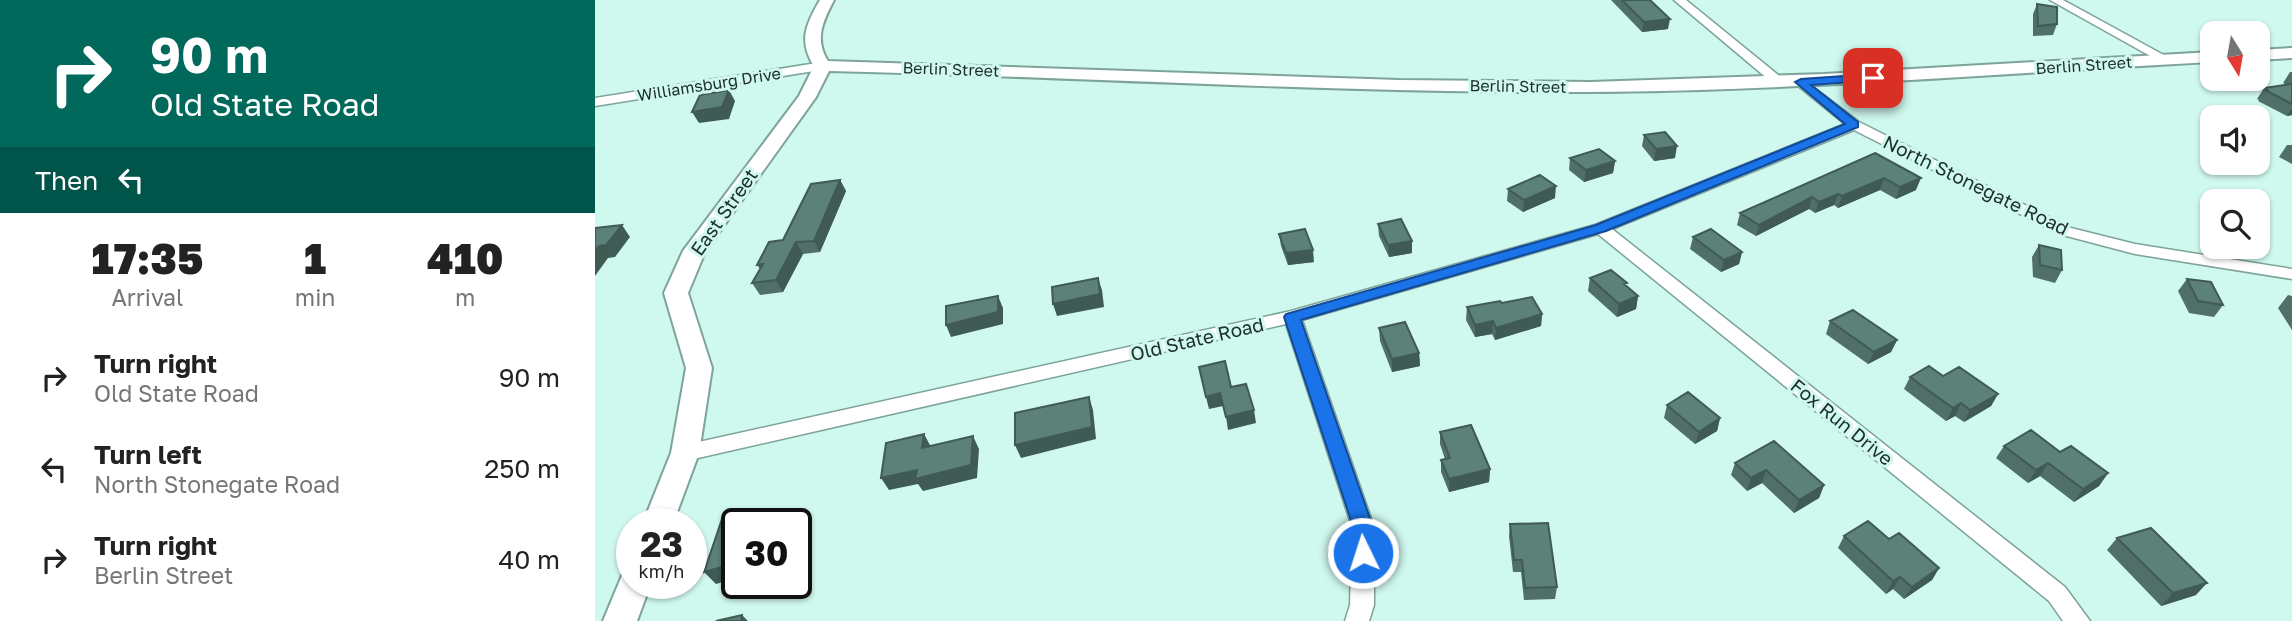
<!DOCTYPE html>
<style>
body{margin:0;font-family:"Golos Text",sans-serif;background:#f6f6f6;color:#222;height:100vh;display:flex;flex-direction:column;font-size:26px;white-space:nowrap}
*{box-sizing:border-box;margin:0}
p{font-size:23px;color:#767676}
.icon{flex:none;width:38px;height:38px;fill:none;stroke:currentColor;stroke-width:2;stroke-linecap:round;stroke-linejoin:round}
.map{position:relative;flex:1;overflow:hidden}
.panel{display:flex;flex-direction:column;background:#fff;width:595px}
.panel>*{flex:none}
.banner{background:#00695c;color:#fff;overflow:hidden}
.needle{width:46px;rotate:169deg}
.tools{position:absolute;left:1605px;top:21px;display:grid;gap:14px}
.tools a{display:grid;place-items:center;width:70px;height:70px;border-radius:14px;background:#fff;box-shadow:0 2px 5px #0004;font-size:35px}
.speed{position:absolute;left:21px;top:508px;display:flex;gap:14px;font-size:35px;font-weight:700;text-align:center}
.speed>*{display:grid;place-content:center;width:91px;height:91px;border-radius:50%;background:#fff;box-shadow:0 2px 5px #0004;line-height:1}
.speed small{font-size:18px;font-weight:400}
.speed .limit{border:4px solid #111;border-radius:10px;background:#fff;color:#111}
.pin{position:absolute;display:grid;place-items:center;width:60px;height:60px;color:#fff;margin:-30px;border-radius:14px;box-shadow:0 4px 10px #0006}
.me{position:absolute;width:77px;margin:-38px;rotate:356deg;stroke-linejoin:round;filter:drop-shadow(0 0 5px #0008)}
.turn{display:flex;align-items:center;gap:24px;height:147px;padding:0 35px;font-size:32px}
.turn .icon{width:91px;height:91px;stroke-width:2.5}
.turn b{display:block;font-size:49px;line-height:60px}
.then{display:flex;align-items:center;height:66px;padding:0 35px;background:#0003;gap:14px;font-size:26px}
.eta{display:flex;justify-content:space-evenly;align-items:center;height:119px;text-align:center}
.eta b{font-size:42px;font-weight:800;line-height:49px}
ul{padding:0;list-style:none}
li{display:flex;align-items:center;gap:21px;height:91px;padding:0 35px}
li div{flex:1}
li b{display:block;font-size:26px}
li em{font-style:normal}
main{display:flex;flex:1;min-height:0}
.map>svg:first-child{display:block}
</style>
<main>
<section class="panel">
<div class="banner">
<div class="turn"><svg class="icon" aria-label="right" viewBox="0 0 24 24"><path d="M7 20v-9h11M14 6l5 5-5 5"/></svg><div><b>90 m</b>Old State Road</div></div>
<div class="then">Then<svg class="icon" aria-label="left" viewBox="0 0 24 24"><path d="M17 20v-9H6M10 6l-5 5 5 5"/></svg></div>
</div>
<div class="eta">
<div><b>17:35</b><p>Arrival</p></div>
<div><b>1</b><p>min</p></div>
<div><b>410</b><p>m</p></div>
</div>
<ul>
<li><svg class="icon" aria-label="right" viewBox="0 0 24 24"><path d="M7 20v-9h11M14 6l5 5-5 5"/></svg><div><b>Turn right</b><p>Old State Road</p></div><em>90 m</em></li>
<li><svg class="icon" aria-label="left" viewBox="0 0 24 24"><path d="M17 20v-9H6M10 6l-5 5 5 5"/></svg><div><b>Turn left</b><p>North Stonegate Road</p></div><em>250 m</em></li>
<li><svg class="icon" aria-label="right" viewBox="0 0 24 24"><path d="M7 20v-9h11M14 6l5 5-5 5"/></svg><div><b>Turn right</b><p>Berlin Street</p></div><em>40 m</em></li>
</ul>
</section>
<div class="map">
<svg width="1697" height="621" viewBox="0 0 1697 621">
<rect width="100%" height="100%" fill="#cff8ee"/>
<g fill="none" stroke-linecap="round" stroke-linejoin="round">
<g stroke="#7da39a" stroke-width="3">
<path id="street" d="M1079,0H1091L1188,79V85H1180Z
M1455,0H1468L1576,59L1566,62Z
M228,62L234,66L232,69L0,106V98Z
M1206,78L1264,122L1476,228L1540,244L1697,269V279L1540,254L1464,234L1259,130L1017,229L1470,587L1495,621H1468L1454,601L1003,234L707,320L779,527V605L774,621H750L755,605L757,527L691,324L90,461L83,459L80,453L83,447L90,445L696,311L1000,225L1250,124L1202,85V79Z"/>
</g>
<g stroke="#7da39a" stroke-width="4">
<path id="secondary" d="M225,0H239C228,21 219,39 233,61L804,80L996,82L1229,74L1617,52V62C1409,73 1200,91 992,92C739,93 487,77 234,71L221,97L110,252L93,293L117,368L104,453L78,523H48L76,453L91,368L69,293L88,251L204,96L219,66C203,41 211,24 225,0Z
M1697,48V58L1662,60V50Z
M37,570V583H56L42,621H8L28,573Z"/>
</g>
<use href="#street" fill="#fff" fill-rule="evenodd"/>
<use href="#secondary" fill="#fff" fill-rule="evenodd"/>
</g>
<path fill="#4f6f67" d="M1016,0H1055L1073,29L1047,32Z
M1442,4L1462,24L1458,35L1438,36V14Z
M1695,72H1697V115L1692,116L1663,101L1664,100L1662,99L1669,88L1692,85L1688,83Z
M1049,135L1080,158L1059,161L1047,146Z
M1692,145H1697V164L1684,157Z
M1280,153L1321,190L1301,199L1285,190L1243,208L1239,205L1220,213L1214,209L1161,236L1142,225L1145,213Z
M975,158L1020,161L1018,173L989,182L974,170Z
M245,180L251,191L225,252L208,254L188,292L165,295L157,283L165,269L162,265L188,240Z
M913,189L960,198L928,212L912,201Z
M783,224L817,253L794,257L784,236Z
M684,234L719,262L693,265L686,246Z
M1098,237L1147,252L1144,264L1126,272L1095,249Z
M1444,245L1467,270L1460,283L1438,277L1437,257Z
M995,278L1043,296L1041,309L1022,317L993,291Z
M1592,279L1628,305L1619,317L1594,313L1583,291Z
M1693,295L1697,296V330L1683,308Z
M907,303L947,314L946,326L900,340L897,334L880,337L871,320L872,307Z
M1235,321L1302,340L1296,352L1273,364L1231,334Z
M784,328L824,353L825,366L797,372L785,341Z
M1348,376L1403,394L1396,406L1369,422L1360,416L1351,421L1309,389L1315,377Z
M1072,405L1125,418L1122,431L1100,444L1069,418Z
M845,432L895,469L894,482L854,492L846,472V460L850,459L845,444Z
M1179,441L1229,485L1224,498L1199,513L1167,483L1152,491L1136,475L1140,463Z
M1409,446L1465,452L1513,473L1504,486L1479,502L1445,476L1433,483L1401,458Z
M915,524L962,587L960,599L929,600L926,572H918L914,536Z
M1249,536L1294,539L1344,568L1337,580L1309,599L1298,589L1291,594L1243,548Z
M1522,538L1601,595L1566,606L1512,550Z"/>
<path fill="#405a54" d="M1075,19L1073,29L1047,32L1049,22Z
M134,90L140,101L134,119L104,123L97,112Z
M1697,108V115L1692,116Z
M1082,146L1080,158L1059,161L1061,149Z
M1020,161L1018,173L989,182L991,170Z
M1289,178L1285,190L1243,208L1247,196Z
M1326,178L1321,190L1301,199L1305,187Z
M245,180L251,191L225,252L219,241Z
M961,186L960,198L928,212L929,200Z
M1243,194L1239,205L1220,213L1224,202Z
M1217,197L1214,209L1161,236L1164,225Z
M27,225L35,237L20,257L13,258L0,276V251L4,246Z
M817,241V253L794,257L793,245Z
M201,242L208,254L188,292L181,280Z
M718,250L719,262L693,265L691,253Z
M1147,252L1144,264L1126,272L1129,260Z
M503,278L507,290L509,307L462,316L458,304Z
M403,296L408,308V324L356,337L351,325Z
M1043,296L1041,309L1022,317L1024,304Z
M947,314L946,326L900,340L901,328Z
M898,321L897,334L880,337V325Z
M1302,340L1296,352L1273,364L1279,352Z
M824,353L825,366L797,372V359Z
M625,393L628,406L614,409L611,397Z
M1403,394L1396,406L1369,422L1375,410Z
M494,397L498,410L501,439L426,458L420,445Z
M1366,403L1360,416L1351,421L1358,408Z
M659,410L661,423L633,430L631,417Z
M1125,418L1122,431L1100,444L1104,432Z
M329,434L336,447L327,448Z
M378,436L384,449L382,478L328,491L323,484L294,490L286,478Z
M1453,463L1445,476L1433,483L1441,470Z
M895,469L894,482L854,492V479Z
M1171,470L1167,483L1152,491L1156,478Z
M1513,473L1504,486L1479,502L1488,489Z
M1229,485L1224,498L1199,513L1204,500Z
M166,511L176,523H162Z
M142,563V578L121,584L109,572Z
M1344,568L1337,580L1309,599L1317,587Z
M1305,577L1298,589L1291,594L1298,581Z
M1612,583L1601,595L1566,606L1578,593Z
M147,615L153,621H146Z"/>
<path fill="#5c8178" stroke="#405a54" stroke-width="2" d="M1027,0H1055L1075,19L1049,22Z
M1442,4L1462,7V24L1443,26Z
M1697,84V104L1670,90H1673L1669,88Z
M134,90L127,107L97,112L105,95Z
M1070,132L1082,146L1061,149L1049,135Z
M1004,149L1020,161L991,170L975,158Z
M1280,153L1326,178L1305,187L1289,178L1247,196L1243,194L1224,202L1217,197L1164,225L1145,213Z
M945,175L961,186L929,200L913,189Z
M245,180L219,241L201,242L181,280L157,283L168,264L162,265L174,242L188,240L216,184Z
M806,219L817,241L793,245L783,224Z
M27,225L11,245L4,246L0,251V228Z
M710,229L718,250L691,253L684,234Z
M1116,229L1147,252L1129,260L1098,237Z
M1444,245L1466,250L1467,270L1445,265Z
M1016,270L1032,283L1029,284L1043,296L1024,304L995,278Z
M503,278L505,294L458,304L457,287Z
M1592,279L1616,282L1628,305L1603,301Z
M403,296V312L351,325V306Z
M937,297L947,314L901,328L898,321L880,325L872,307L905,301L907,303Z
M1258,310L1302,340L1279,352L1235,321Z
M810,322L824,353L797,359L784,328Z
M630,361L636,387L651,384L659,410L631,417L625,393L611,397L604,367Z
M1334,366L1348,376L1364,367L1403,394L1375,410L1366,403L1358,408L1315,377Z
M1093,392L1125,418L1104,432L1072,405Z
M494,397L497,427L420,445V413Z
M876,425L895,469L854,479L846,460L855,458L845,432Z
M1436,430L1465,452L1476,446L1513,473L1488,489L1453,463L1441,470L1409,446Z
M329,434L327,448L378,436L376,465L320,479L322,470L286,478L291,443Z
M1179,441L1229,485L1204,500L1171,470L1156,478L1140,463Z
M166,511L162,523H142V563L109,572L127,519Z
M1273,521L1294,539L1304,533L1344,568L1317,587L1305,577L1298,581L1249,536Z
M953,523L962,587L930,588L927,560H919L915,524Z
M1556,528L1612,583L1578,593L1522,538Z
M147,615L146,621H121Z"/>
<path fill="#1a73e8" stroke="#114b97" stroke-width="2" d="M1278,74L1284,78L1282,80L1216,85L1263,122V127L1011,231L706,320L778,527V553L775,560L768,562L760,560L757,553L758,527L689,317L691,314L1001,225L1250,124L1200,82L1206,79Z"/>
<g text-anchor="middle" stroke-width="6" stroke-linejoin="round" paint-order="stroke">
<g font-size="16" fill="#1d2d29" stroke="#cff8ee">
<text transform="translate(1489 65) rotate(-4)" y="6">Berlin Street</text>
<text transform="translate(356 69) rotate(2)" y="6">Berlin Street</text>
<text transform="translate(114 84) rotate(-9)" y="6">Williamsburg Drive</text>
<text transform="translate(923 86) rotate(1)" y="6">Berlin Street</text>
</g>
<g font-size="19" fill="#1d2d29" stroke="#cff8ee">
<text transform="translate(1381 185) rotate(26)" y="7">North Stonegate Road</text>
<text transform="translate(129 212) rotate(-55)" y="7">East Street</text>
<text transform="translate(602 339) rotate(-13)" y="7">Old State Road</text>
<text transform="translate(1247 422) rotate(39)" y="7">Fox Run Drive</text>
</g>
</g>
</svg>
<div class="tools">
<a><svg class="needle" viewBox="-14 -14 28 28"><path d="M0-13l5 13h-10z" fill="#e53935"/><path d="M0 13l5-13h-10z" fill="#767676"/></svg></a>
<a><svg class="icon" aria-label="sound" viewBox="0 0 24 24"><path d="M4 9h4l5-4v14l-5-4H4zM17 9q2 3 0 6"/></svg></a>
<a><svg class="icon" aria-label="search" viewBox="0 0 24 24"><circle cx="10" cy="10" r="6"/><path d="M15 15l6 6"/></svg></a>
</div>
<div class="speed"><div>23<small>km/h</small></div><div class="limit">30</div></div>
<div class="pin" style="left:1278px;top:78px;background:#d93025"><svg class="icon" aria-label="arrive" viewBox="0 0 24 24"><path d="M6 21V4h12l-3 4 3 4H6"/></svg></div>
<svg class="me" style="left:768px;top:553px" viewBox="-20 -20 40 40"><circle r="17" fill="#1a73e8" stroke="#fff" stroke-width="3"/><path d="M0-11L8 9 0 5-8 9z" fill="#fff"/></svg>
</div>
</main>
